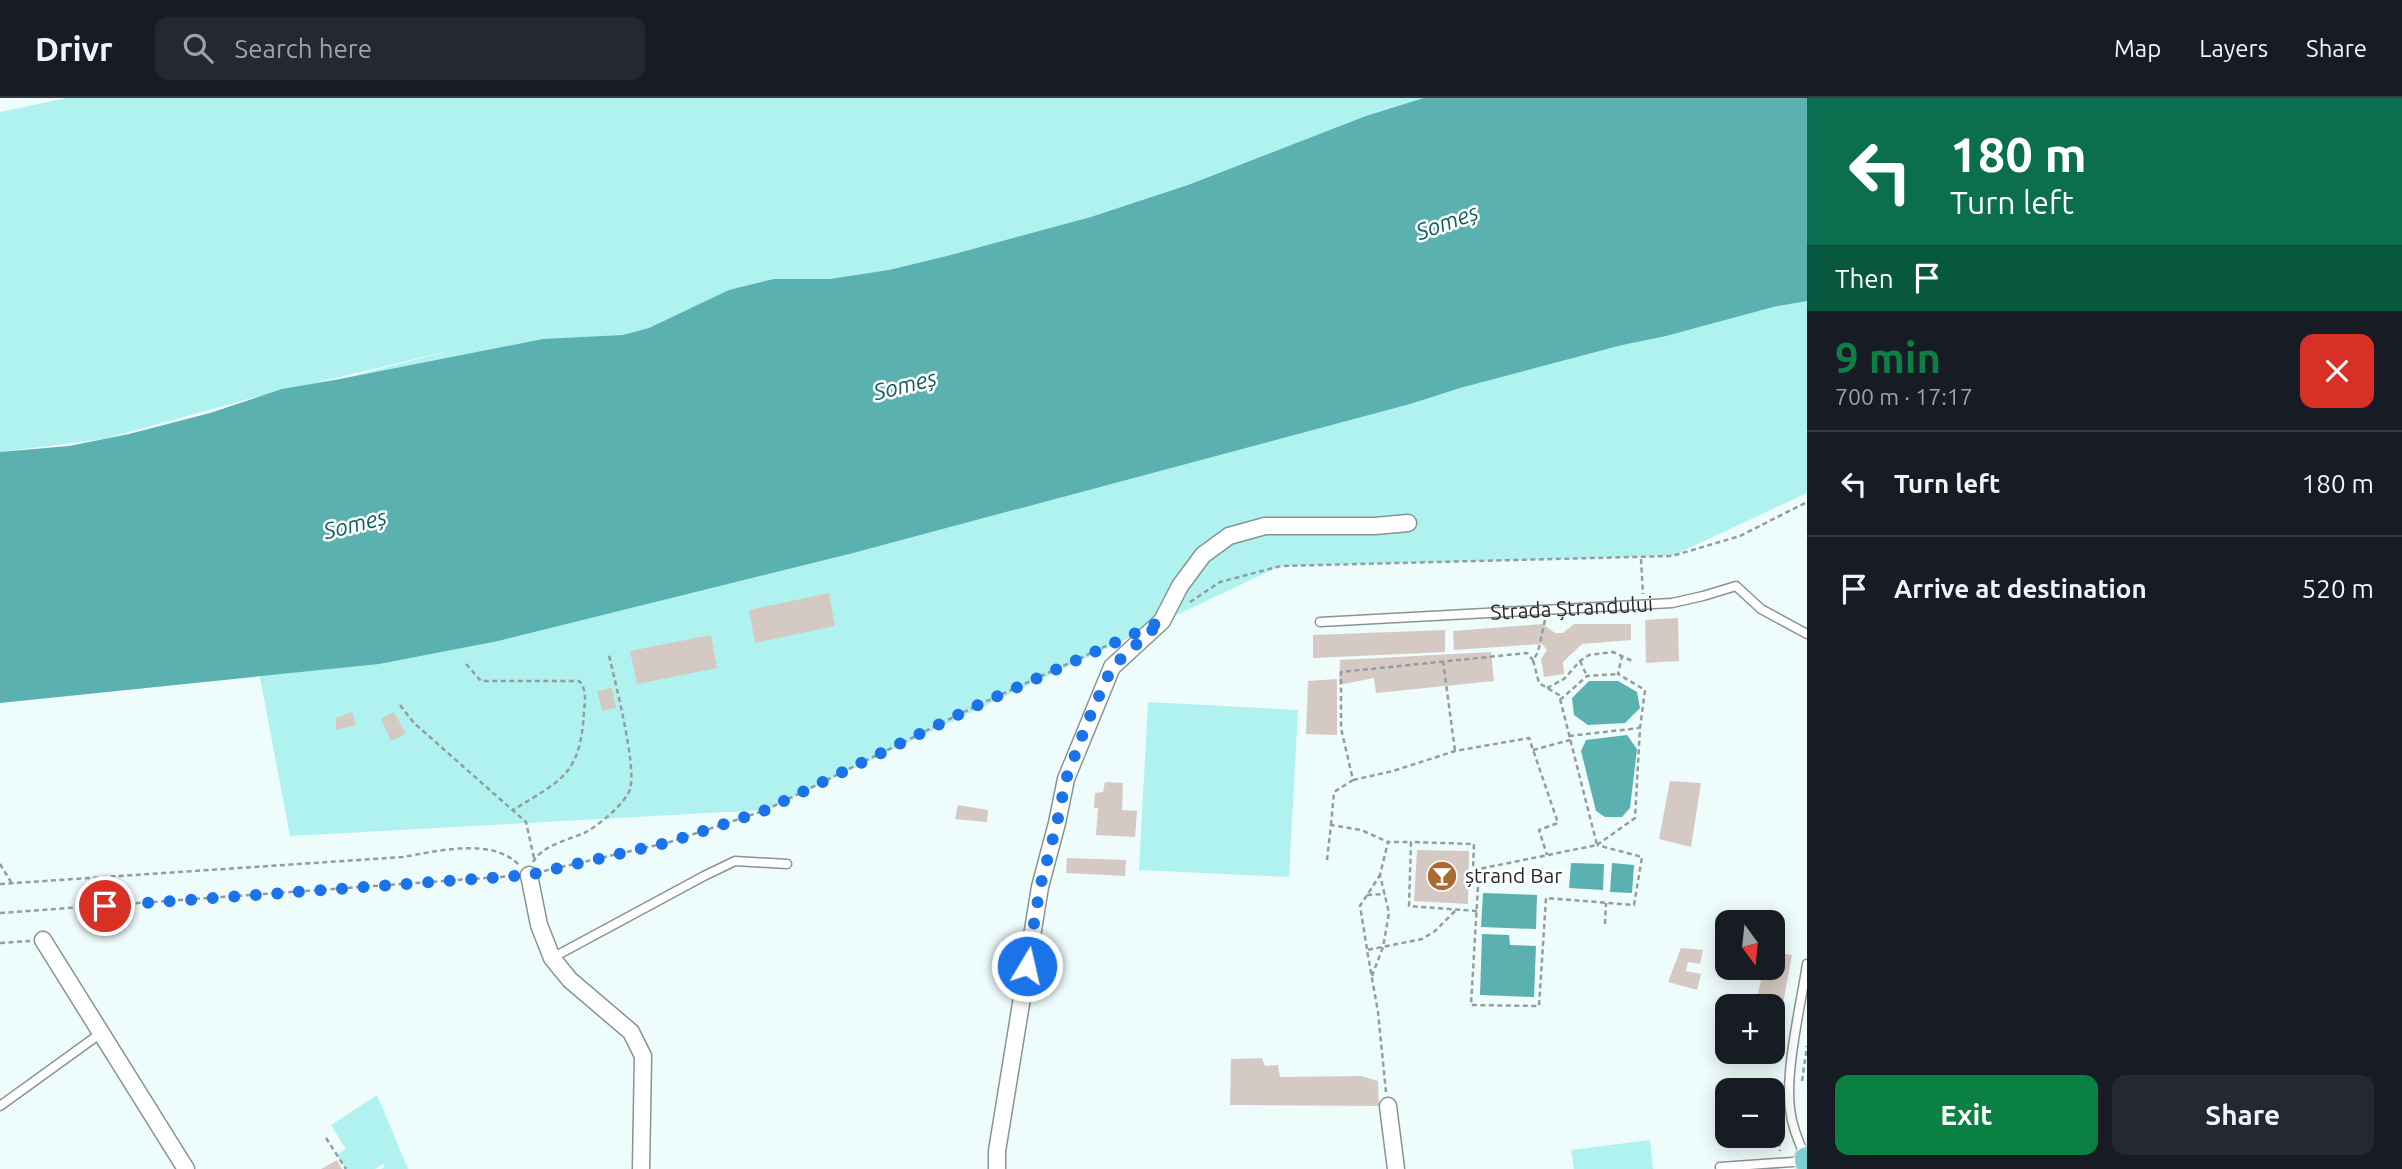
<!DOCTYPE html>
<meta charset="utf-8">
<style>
body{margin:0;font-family:Ubuntu,sans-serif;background:#242831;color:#f1f3f6;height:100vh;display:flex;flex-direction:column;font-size:26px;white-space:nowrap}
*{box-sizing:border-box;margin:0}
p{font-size:23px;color:#9ea1a6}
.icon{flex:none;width:38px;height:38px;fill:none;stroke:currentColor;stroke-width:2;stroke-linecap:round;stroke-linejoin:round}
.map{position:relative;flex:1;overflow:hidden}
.side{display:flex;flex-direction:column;background:#171b24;width:595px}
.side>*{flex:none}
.banner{background:#0b6e4f;color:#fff;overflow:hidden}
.needle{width:46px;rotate:165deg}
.controls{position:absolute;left:1715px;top:812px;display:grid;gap:14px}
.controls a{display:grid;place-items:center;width:70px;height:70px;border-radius:14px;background:#171b24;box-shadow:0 4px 18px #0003;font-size:35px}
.pin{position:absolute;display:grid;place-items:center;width:60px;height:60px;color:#fff;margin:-30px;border:4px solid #fff;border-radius:50%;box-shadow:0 2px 7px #0007}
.me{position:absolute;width:77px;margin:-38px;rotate:9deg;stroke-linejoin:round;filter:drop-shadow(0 0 5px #0008)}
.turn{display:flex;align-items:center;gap:24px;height:147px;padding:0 28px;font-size:32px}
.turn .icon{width:91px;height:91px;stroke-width:2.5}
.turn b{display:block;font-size:49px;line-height:60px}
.then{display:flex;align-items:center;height:66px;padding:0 28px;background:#0003;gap:14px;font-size:26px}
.round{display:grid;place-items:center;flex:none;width:74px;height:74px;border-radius:14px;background:#242831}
.overview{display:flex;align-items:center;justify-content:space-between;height:119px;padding:0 28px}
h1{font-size:42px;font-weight:700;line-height:52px;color:#0b8043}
.primary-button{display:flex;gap:14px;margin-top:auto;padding:14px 28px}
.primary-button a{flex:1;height:80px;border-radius:14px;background:#0b8043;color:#fff;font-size:28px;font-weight:700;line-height:80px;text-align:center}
.primary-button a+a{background:#242831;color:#f1f3f6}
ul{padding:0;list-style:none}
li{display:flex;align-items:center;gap:21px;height:105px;padding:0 28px;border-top:2px solid #363941}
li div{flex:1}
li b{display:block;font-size:26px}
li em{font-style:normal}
header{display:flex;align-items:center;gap:42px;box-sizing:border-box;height:98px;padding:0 35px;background:#171b24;border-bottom:2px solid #363941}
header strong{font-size:33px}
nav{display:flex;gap:38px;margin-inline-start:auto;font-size:24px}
.search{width:490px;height:63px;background:#242831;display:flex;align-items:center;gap:18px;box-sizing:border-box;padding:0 24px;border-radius:14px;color:#9ea1a6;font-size:26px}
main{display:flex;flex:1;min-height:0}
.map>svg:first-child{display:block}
</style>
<header>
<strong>Drivr</strong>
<div class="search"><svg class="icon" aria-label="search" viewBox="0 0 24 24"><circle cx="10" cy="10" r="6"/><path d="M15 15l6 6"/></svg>Search here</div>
<nav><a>Map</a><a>Layers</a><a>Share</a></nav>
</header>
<main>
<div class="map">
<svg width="1807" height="1071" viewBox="0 0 1807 1071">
<rect width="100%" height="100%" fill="#effcfc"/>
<path fill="#aff2f0" d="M67,0H1807V395L1672,458L1280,468L766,712L290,738L210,315L457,251L252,300L104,341L0,354V14Z
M1148,604L1298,612L1289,779L1139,772Z
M377,997L408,1071H381L385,1069L383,1066L375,1071H346L337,1057L346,1051L331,1027Z
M1650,1042L1653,1071H1574L1571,1052Z"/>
<path fill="#5ab1af" d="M1424,0H1807V203L1773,209L1666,238L1622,247L1460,290L1410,306L853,455L498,543L379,566L0,605V354L69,348L129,336L210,315L282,291L340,281L543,241L623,237L649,230L729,192L753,186L774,181H830L889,172L947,158L1091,119L1188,87L1366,18Z
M1589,583H1618L1637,594L1640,610L1625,625L1588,627L1574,617L1572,600Z
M1627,637L1637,651L1630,710L1622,719H1605L1596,713L1581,653L1586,642Z
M1571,765L1604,766L1603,792L1569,790Z
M1612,765L1634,767L1632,795L1610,794Z
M1483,795L1537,797L1536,831L1481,829Z
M1482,836L1509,837L1510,847L1536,848L1534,899L1480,897Z"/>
<path fill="#d4cac3" d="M829,495L835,528L755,545L749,512Z
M1678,520L1679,563L1646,565L1645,522Z
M1543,526L1555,535H1563L1574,526H1631V542L1582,546L1563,564L1564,576L1544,579L1541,561L1547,552L1542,546L1454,552L1453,533Z
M1445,532V554L1313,560V537Z
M711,537L717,570L637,586L630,553Z
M1491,554L1494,583L1376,595L1374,580L1339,587L1340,562Z
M1337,581V637L1306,636L1308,583Z
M612,590L616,610L602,613L597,593Z
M352,614L356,627L336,632V620Z
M394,614L406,636L391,643L381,621Z
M1670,683L1701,685L1691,749L1659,741Z
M1105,684L1123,685L1122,712L1137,713L1135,739L1096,737L1098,710H1094L1095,695L1103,694Z
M958,707L988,712L987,724L955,721Z
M1417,752L1469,753L1468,806L1414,803Z
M1067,760L1126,762L1125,778L1066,775Z
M1681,850L1703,852L1700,866L1688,864L1686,873L1701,876L1697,892L1668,884Z
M1773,854L1792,857L1780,922L1773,921V908H1755L1764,870H1773Z
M1262,960L1265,968L1278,967L1280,979L1361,978L1378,983L1379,1008L1230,1007L1231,961Z
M337,1062L342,1071H321Z"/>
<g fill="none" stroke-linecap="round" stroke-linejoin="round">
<g stroke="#889494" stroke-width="11">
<g id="service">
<path id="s1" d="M1320,524L1672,505L1703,498L1736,488L1761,511L1807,536"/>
<path d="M552,860L704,778L735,763L787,766"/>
<path d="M0,1008L101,935"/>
<path d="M1720,1069L1807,1063C1800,1046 1792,1030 1790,1011C1785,972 1801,906 1807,866"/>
</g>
</g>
<g stroke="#889494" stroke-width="19">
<path id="minor" d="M529,777L539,827L552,860L570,882L631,934L643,958L641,1071
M43,842L186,1071
M1388,1008L1396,1071
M997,1071V1053L1040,789L1057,725L1066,681L1112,569L1162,523L1180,488L1203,457L1229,438L1265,428H1375L1408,425"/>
</g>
<g stroke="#d8d9d9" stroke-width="28">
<path id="primary" d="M1807,1061V1063"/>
</g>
<path stroke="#949d9d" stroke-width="2.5" stroke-dasharray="5 3.5" stroke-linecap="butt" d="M1641,461L1643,496
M1190,504L1220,484L1281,468L1672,458L1740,438L1807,404
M1545,522L1538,554L1533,562L1539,585L1559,597L1597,747L1479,771L1471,907L1539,908L1546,800L1634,807L1642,759L1597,747
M1443,563L1455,653
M1580,563L1587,578
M466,566L481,583H579C587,591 585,603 584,614C580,677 563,681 513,712
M1547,590L1564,581L1580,563L1589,557L1613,554L1632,563
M1560,602L1587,578L1618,576
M400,607L414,625L526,724L534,760
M1569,638L1639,630
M1533,652L1570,642
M1353,682L1393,673L1455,653L1529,640L1558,725L1539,732L1547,757
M1331,727L1334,694L1353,682L1341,630V574L1527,555L1533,562
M1597,747L1635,720L1640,630L1645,592L1618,576L1622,558
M1327,762L1331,727L1361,732L1388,744
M533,764C542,748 567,742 584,735C597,729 626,705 630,691C637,668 615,584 609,557
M0,766L11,784
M544,773L670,744L766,712L974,609L1117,543
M0,786L403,759C438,753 492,739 519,767
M1367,797L1385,796
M1477,813L1409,808L1411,744L1474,746L1473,771H1479
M0,815L513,778
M1605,826L1606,805
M0,845L30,843
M1367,851L1360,808L1380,777
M1372,878L1383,849L1389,815L1380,777L1388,744H1411
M1802,983L1807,948
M1386,994L1378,914L1367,852L1422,841L1435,833L1457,811
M1778,1018L1780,1053
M326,1040L346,1071"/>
<use href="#service" stroke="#fff" stroke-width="8"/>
<use href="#minor" stroke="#fff" stroke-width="16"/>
<use href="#primary" stroke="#7cd0cf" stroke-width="24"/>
</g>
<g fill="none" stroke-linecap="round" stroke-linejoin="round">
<path stroke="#1a73e8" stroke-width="12" stroke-dasharray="0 21.6" d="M105,808L529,777L670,744L766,712L974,609L1162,523L1112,569L1087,625L1066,681L1057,725L1040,789L1027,868"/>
</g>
<defs>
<g id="bar-disc" transform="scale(1.575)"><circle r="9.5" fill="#aa6b31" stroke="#fff"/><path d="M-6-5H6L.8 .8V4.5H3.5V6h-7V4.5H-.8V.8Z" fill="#fff"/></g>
</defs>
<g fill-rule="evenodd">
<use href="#bar-disc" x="1442" y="778"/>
</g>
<g text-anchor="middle" stroke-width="5" stroke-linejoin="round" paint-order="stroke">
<g font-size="21" fill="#262b2b" stroke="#fff">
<text dy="7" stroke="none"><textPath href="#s1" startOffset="252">Strada Ștrandului</textPath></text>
</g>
<g font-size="21" fill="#262b2b" stroke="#fff" text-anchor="start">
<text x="1465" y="785">ștrand Bar</text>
</g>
<g font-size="23" font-style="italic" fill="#165f5e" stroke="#fff">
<text transform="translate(1447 124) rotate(-20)" y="8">Someș</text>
<text transform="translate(905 287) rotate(-14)" y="8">Someș</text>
<text transform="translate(355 426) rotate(-14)" y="8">Someș</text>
</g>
</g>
</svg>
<div class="controls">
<a><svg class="needle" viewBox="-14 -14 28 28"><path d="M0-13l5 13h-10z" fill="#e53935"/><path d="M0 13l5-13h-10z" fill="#9ea1a6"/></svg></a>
<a>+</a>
<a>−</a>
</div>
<div class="pin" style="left:105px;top:808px;background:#d93025"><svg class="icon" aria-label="arrive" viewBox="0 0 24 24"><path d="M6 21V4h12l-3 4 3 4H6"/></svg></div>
<svg class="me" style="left:1027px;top:868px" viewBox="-20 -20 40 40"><circle r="17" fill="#1a73e8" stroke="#fff" stroke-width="3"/><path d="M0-11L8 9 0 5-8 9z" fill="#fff"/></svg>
</div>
<section class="side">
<div class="banner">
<div class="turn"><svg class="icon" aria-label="left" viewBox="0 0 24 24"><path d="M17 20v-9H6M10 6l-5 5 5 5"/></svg><div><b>180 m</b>Turn left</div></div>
<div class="then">Then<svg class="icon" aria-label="arrive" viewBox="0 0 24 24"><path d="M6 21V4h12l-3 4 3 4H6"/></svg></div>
</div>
<div class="overview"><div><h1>9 min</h1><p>700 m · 17:17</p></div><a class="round" style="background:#d93025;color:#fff"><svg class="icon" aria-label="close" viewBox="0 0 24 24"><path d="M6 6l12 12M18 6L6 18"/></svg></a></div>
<ul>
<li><svg class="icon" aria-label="left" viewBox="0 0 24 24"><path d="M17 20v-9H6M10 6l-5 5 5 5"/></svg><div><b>Turn left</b></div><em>180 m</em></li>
<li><svg class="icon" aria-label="arrive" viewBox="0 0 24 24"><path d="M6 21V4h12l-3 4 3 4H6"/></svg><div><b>Arrive at destination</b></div><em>520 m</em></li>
</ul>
<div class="primary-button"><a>Exit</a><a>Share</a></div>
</section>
</main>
